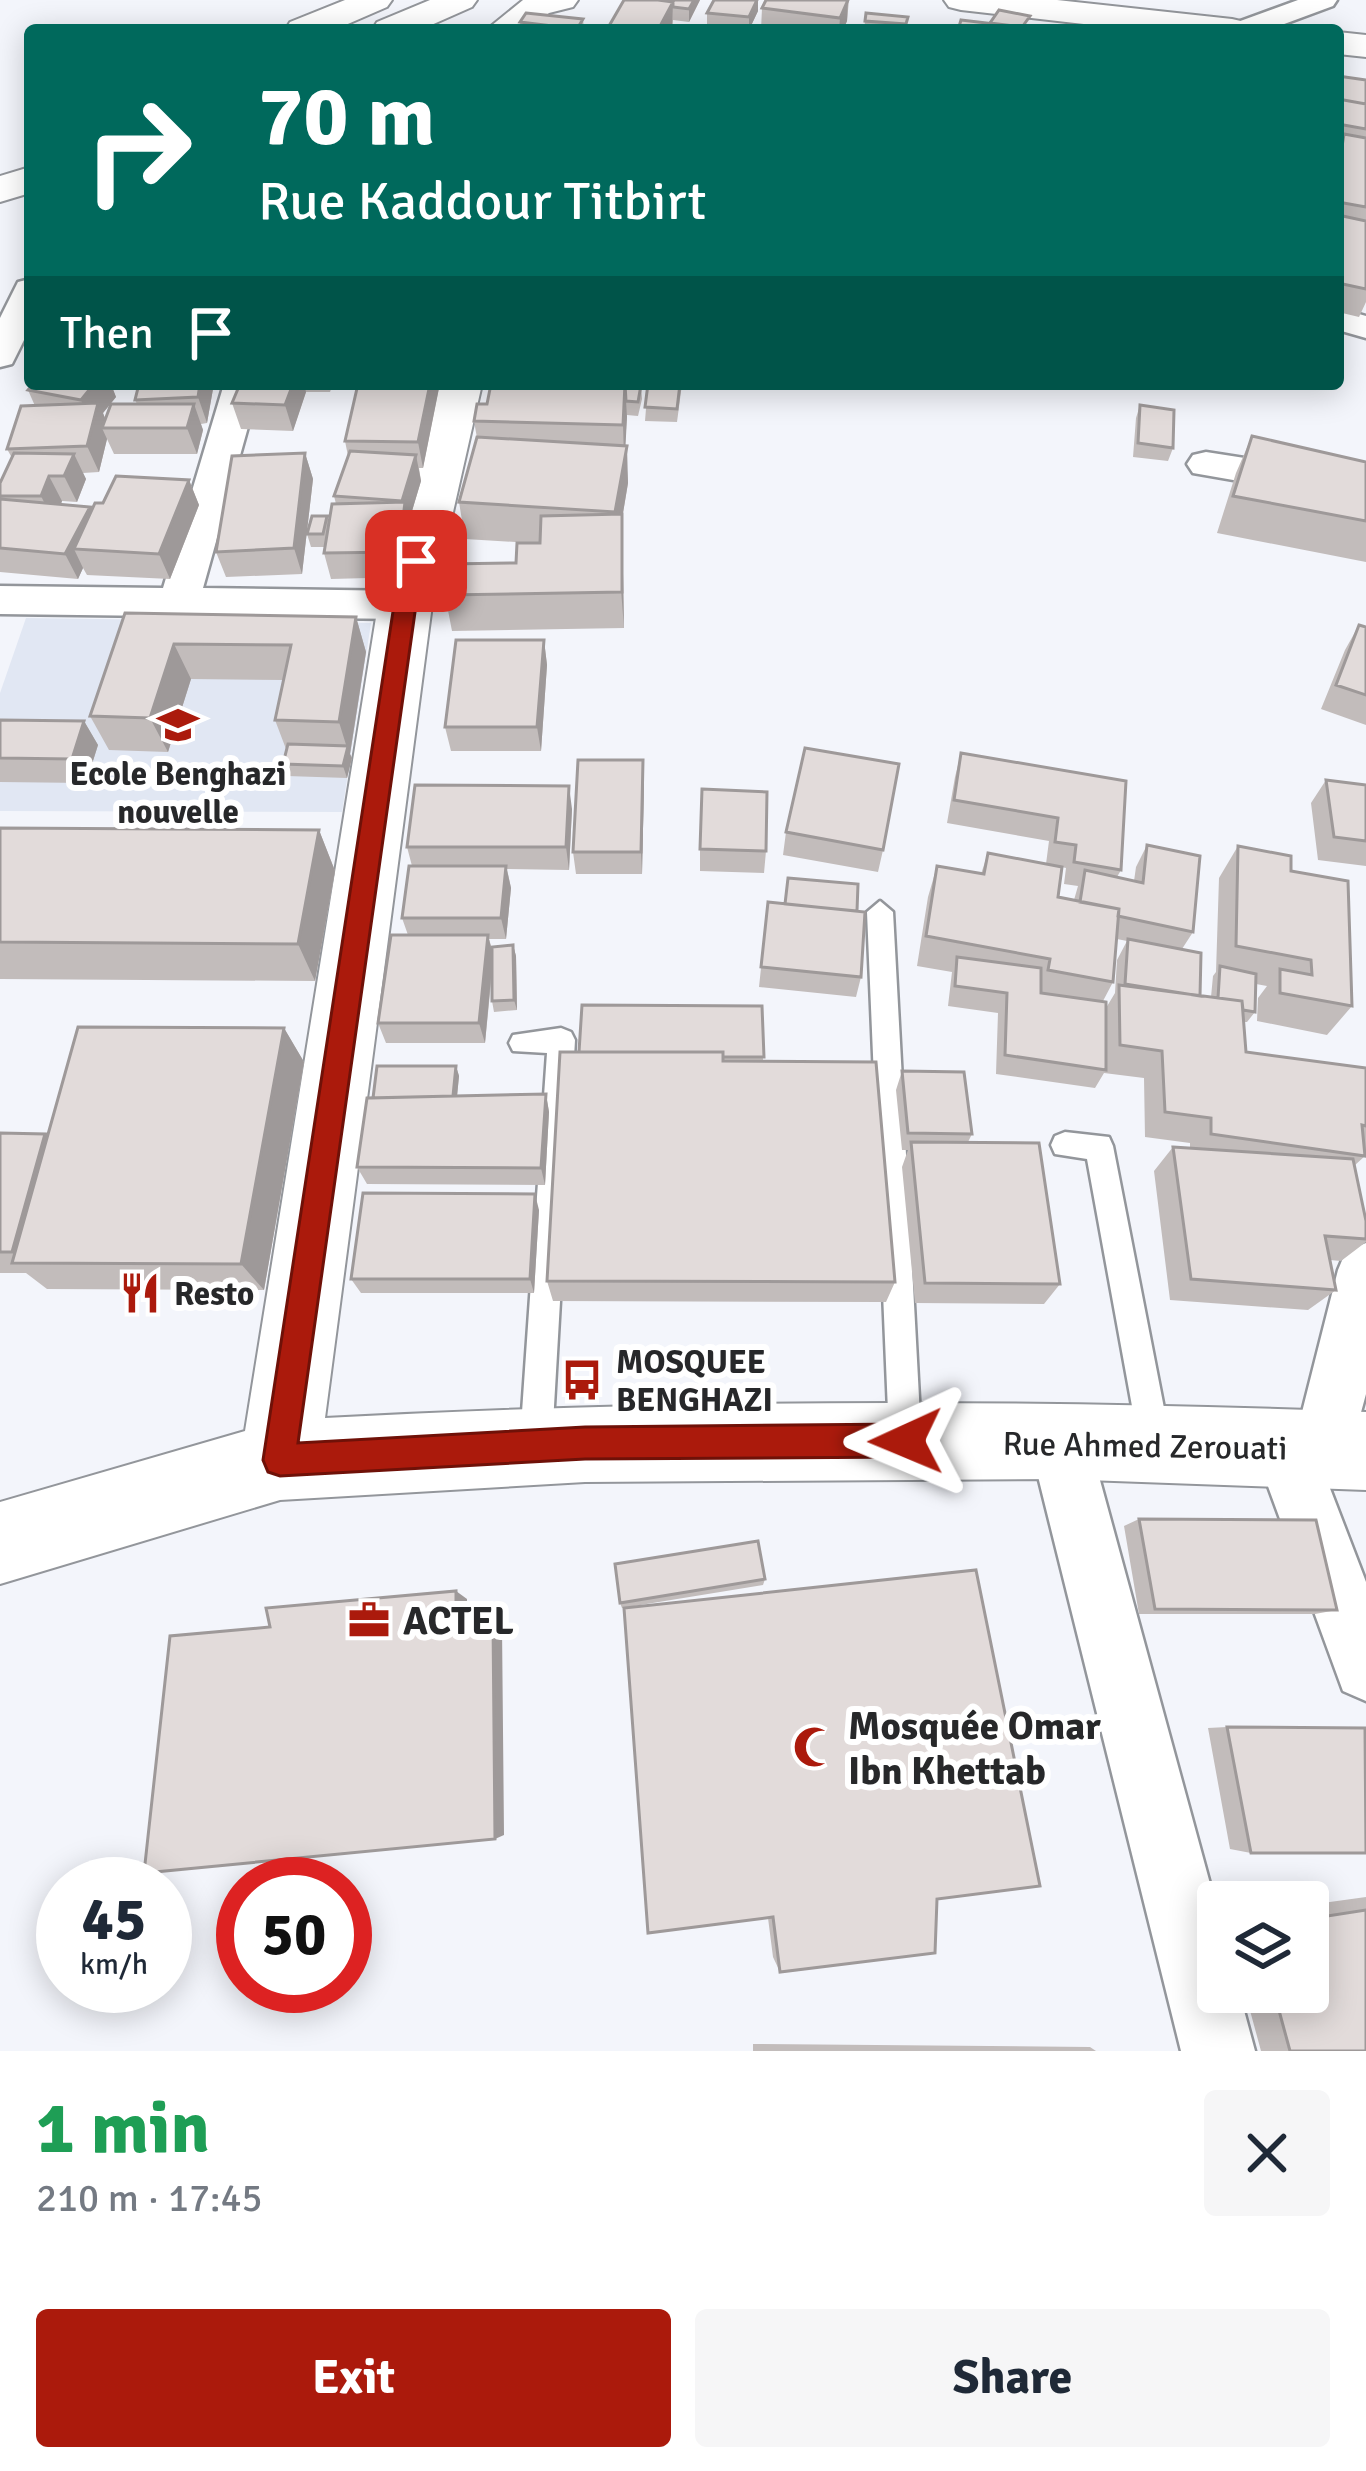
<!DOCTYPE html>
<meta charset="utf-8">
<style>
body{margin:0;font-family:Signika,sans-serif;background:#f6f6f7;color:#1f2937;height:100vh;display:flex;flex-direction:column;font-size:45px;white-space:nowrap}
*{box-sizing:border-box;margin:0}
p{font-size:39px;color:#747a83}
.icon{flex:none;width:66px;height:66px;fill:none;stroke:currentColor;stroke-width:2;stroke-linecap:round;stroke-linejoin:round}
.map{position:relative;height:2051px;overflow:hidden}
.sheet{display:flex;flex-direction:column;background:#fff;flex:1}
.sheet>*{flex:none}
.banner{position:absolute;left:24px;top:24px;width:1320px;height:366px;border-radius:12px;box-shadow:0 6px 30px #0003;background:#00695c;color:#fff;overflow:hidden}
.fabs{position:absolute;left:1197px;top:1881px;display:grid;gap:24px}
.fabs a{display:grid;place-items:center;width:132px;height:132px;border-radius:12px;background:#fff;box-shadow:0 6px 30px #0003;font-size:60px}
.speed{position:absolute;left:36px;top:1857px;display:flex;gap:24px;font-size:60px;font-weight:700;text-align:center}
.speed>*{display:grid;place-content:center;width:156px;height:156px;border-radius:50%;background:#fff;box-shadow:0 6px 30px #0003;line-height:1}
.speed small{font-size:30px;font-weight:400}
.speed .limit{border:18px solid #d22;background:#fff;color:#111}
.pin{position:absolute;display:grid;place-items:center;width:102px;height:102px;color:#fff;margin:-51px;border-radius:24px;box-shadow:0 6px 18px #0006}
.me{position:absolute;width:132px;margin:-66px;rotate:269deg;stroke-linejoin:round;filter:drop-shadow(0 0 9px #0008)}
.turn{display:flex;align-items:center;gap:42px;height:252px;padding:0 36px;font-size:54px}
.turn .icon{width:156px;height:156px;stroke-width:2.5}
.turn b{display:block;font-size:84px;line-height:102px}
.then{display:flex;align-items:center;height:114px;padding:0 36px;background:#0003;gap:24px;font-size:45px}
.round{display:grid;place-items:center;flex:none;width:126px;height:126px;border-radius:12px;background:#f6f6f7}
.headline{display:flex;align-items:center;justify-content:space-between;height:204px;padding:0 36px}
h1{font-size:72px;font-weight:700;line-height:90px;color:#1e9e55}
.primary-button{display:flex;gap:24px;margin-top:auto;padding:24px 36px}
.primary-button a{flex:1;height:138px;border-radius:12px;background:#ab1a0c;color:#fff;font-size:48px;font-weight:700;line-height:138px;text-align:center}
.primary-button a+a{background:#f6f6f7;color:#1f2937}
.map>svg:first-child{display:block}
</style>
<div class="map">
<svg width="1366" height="2051" viewBox="0 0 1366 2051">
<rect width="100%" height="100%" fill="#f3f5fb"/>
<path fill="#e1e7f3" d="M26,618L371,623L342,812L0,811V693Z"/>
<g fill="none" stroke-linecap="round" stroke-linejoin="round">
<g stroke="#93969b" stroke-width="5">
<path id="lane" d="M880,901L893,912L921,1435L916,1446L905,1451L894,1446L889,1435L867,912Z
M561,1028L571,1032L575,1040L552,1441L547,1452L536,1457L525,1452L520,1441L547,1053L513,1051L509,1043L513,1035Z
M1065,1132L1109,1137L1113,1146L1170,1439L1165,1450L1154,1455L1143,1450L1138,1439L1087,1159L1055,1154L1051,1145L1055,1136Z"/>
</g>
<g stroke="#93969b" stroke-width="5">
<path id="street" d="M1298,0H1337L1333,6L1268,30H1228L1232,24Z
M30,279V328L12,364L0,367V318L18,282Z
M1338,308L1366,316V338L1338,330Z
M224,384H260L203,588L405,591L420,595L426,605L420,615L405,619L0,614V586L163,588Z
M1206,452L1366,477V503L1193,473L1187,464L1193,455Z
M1366,1243V1394L1345,1471L1326,1478L1366,1582V1701L1343,1691L1254,1448L1262,1426L1284,1418L1299,1424L1338,1270L1346,1251Z
M1059,1410L1080,1419L1089,1440L1218,1913V1992H1239L1255,2051H1181L1029,1440L1038,1419Z"/>
</g>
<g stroke="#93969b" stroke-width="4">
<path id="secondary" d="M523,0H578L573,7L549,13L527,30H486Z
M944,0H1057L1232,19L1245,22L1250,30H1136L961,10L949,7Z
M1338,32L1366,35V57L1338,54Z
M436,384H482L432,605L325,1418C672,1399 1018,1399 1366,1412V1490L1059,1479L585,1482L280,1500L0,1584V1502L245,1431L378,605Z"/>
</g>
<g stroke="#93969b" stroke-width="4">
<path id="highway" d="M345,0H392L387,7L334,30H285L290,22Z
M430,0H477L472,7L420,30H372L377,22Z
M30,167V193L0,202V176Z"/>
</g>
<use href="#lane" fill="#fff" fill-rule="evenodd"/>
<use href="#street" fill="#fff" fill-rule="evenodd"/>
<use href="#secondary" fill="#fff" fill-rule="evenodd"/>
<use href="#highway" fill="#fff" fill-rule="evenodd"/>
</g>
<path fill="#c2bcbb" fill-rule="evenodd" d="M624,0H700L689,22L673,20L672,30H609V26Z
M758,0V11L749,30L707,26V13Z
M766,0H849L847,21L843,30H761L762,8Z
M866,13L908,17L906,29L864,30Z
M583,19L584,30H521L520,22Z
M1338,76L1366,80V302L1359,317L1338,312Z
M33,384H122L111,385L116,397L103,413L105,419L137,404L135,400L213,389L207,423L201,424L203,430L197,454H114L107,439L99,472L83,473L86,479L77,502L62,501L61,504L90,507L92,510L103,503L189,480L199,505L170,579L87,575L83,568L78,579L0,572V483L12,458L7,449L35,406L28,390Z
M240,384H333L330,392H306L293,431L241,429L232,403Z
M648,384H682L677,422L645,421Z
M641,385L642,399L638,416L627,415L625,446L628,483L622,519L624,628L452,631L445,595L516,563L531,543L465,539L459,502L477,438L474,421L487,404Z
M439,388L423,468H419L421,481L409,521L411,528L405,577L331,579L324,553L325,547H311L307,534L327,516L329,523L336,504L334,496L348,456L345,441Z
M1140,405L1173,448L1168,461L1133,457L1136,418Z
M1252,436L1366,462V562L1217,533L1236,473Z
M305,453L313,479L302,574L226,577L216,552Z
M125,613L356,617L366,652L350,754L352,758L347,778L287,776L283,764L286,749L275,720L284,680L191,679L168,752L109,750L90,716Z
M1359,625L1366,627V725L1321,709L1345,650Z
M544,640L547,665L541,751H451L445,727Z
M0,720L84,721L98,745L86,783L0,782Z
M961,753L1126,781L1121,870L1117,877L1134,881L1136,867L1147,845L1193,932L1182,949L1200,996L1211,997L1213,976L1216,972L1219,878L1238,846L1291,871L1352,1006L1327,1035L1257,1021L1258,998L1267,986L1256,984L1255,1012L1247,1022H1244L1246,1052L1366,1068V1155L1354,1166L1366,1221V1242L1341,1261L1330,1260L1336,1290L1308,1310L1170,1300L1154,1171L1173,1147L1190,1148V1143L1145,1137L1144,1078L1104,1073L1095,1088L996,1074L998,1013L948,1006L952,972L917,966L928,897L937,866L981,874L988,853L1046,864L1049,841L947,823L955,777ZM1052,865L1066,868L1064,884L1078,886L1074,900L1058,897ZM1117,939L1127,941L1117,960L1115,993L1106,1008L1103,1001L1113,982Z
M1326,780L1366,785V866L1318,860L1311,803Z
M644,783L642,874H576L573,852Z
M572,809L569,870L507,869L511,888L506,939H489L492,949L513,945L516,956L517,1010L494,1012L492,1001V973L485,1043H386L378,1023L408,935L402,918L412,866L407,847Z
M0,828L319,830L335,871L315,981L0,979Z
M786,832L883,850L878,872L783,855Z
M700,849L766,851L764,873L700,871Z
M768,902L857,911L861,977L856,997L759,987Z
M762,1006L763,1061L895,1282L886,1302L553,1301L547,1281L579,1052Z
M284,1028L304,1062L264,1290L47,1289L26,1273H0V1133L48,1136Z
M456,1066L459,1076L457,1096L546,1094L549,1112L545,1185L367,1184L357,1167Z
M902,1071L972,1134L968,1142L1060,1284L1044,1304L915,1303L902,1167L908,1150H902L896,1090Z
M539,1210L534,1293H361L351,1279Z
M1139,1519L1337,1610L1315,1614H1139L1124,1526Z
M765,1579L763,1585L622,1608L620,1603Z
M624,1608L937,1899L780,1972L773,1957L768,1918Z
M1227,1727L1251,1853L1230,1849L1208,1728Z
M1366,1897V2051H1261L1245,1992H1308V1905Z
M753,2044L1090,2047L1096,2051H753Z"/>
<path fill="#9e9999" d="M694,0H700L689,22V9Z
M758,0V11L749,30V17Z
M848,0L847,21L843,30H839L840,18Z
M673,2L672,30H658Z
M94,384H111L116,397L103,413L109,428H102L107,439L99,472L87,446L92,426L81,400Z
M200,384H212L213,389L207,423L198,397Z
M293,384H304L306,392L293,431L285,405Z
M430,384H438L439,388L423,468L418,442Z
M625,384L627,417L625,455L627,446L628,483L622,519L624,628L615,512L624,458L623,425Z
M194,404L203,430L197,454L187,428Z
M305,453L313,479L302,574L294,548Z
M74,454L86,479L77,502L64,476Z
M416,455L421,481L409,521L411,528L405,577L399,552L402,501Z
M49,476L62,501L54,522L41,496Z
M189,480L199,505L170,579L159,554Z
M90,507L103,532L74,549L83,568L78,579L65,554Z
M356,617L366,652L350,754L352,758L347,778L343,766L347,748L339,722Z
M544,640L547,665L541,751L537,727Z
M174,644L191,679L168,752L150,718Z
M84,721L98,745L86,783L72,759Z
M643,760L644,783L642,874L641,852Z
M569,786L572,809L569,870L566,847Z
M319,830L335,871L315,981L298,944Z
M506,866L511,888L506,939L501,918Z
M488,935L493,956L485,1043L479,1023Z
M513,945L516,956L517,1010L514,1000Z
M284,1028L304,1062L264,1290L241,1264Z
M456,1066L459,1076L455,1117L452,1108Z
M546,1094L549,1112L545,1185L541,1168Z
M45,1134L71,1159L27,1263L12,1252Z
M535,1194L539,1210L534,1293L530,1279Z
M456,1591L467,1599V1629L456,1623Z
M493,1620L502,1626L504,1835L495,1839Z"/>
<path fill="#e2dbda" stroke="#9e9999" stroke-width="3" d="M624,0H658L673,2L658,30L609,26Z
M658,0H694L689,9L673,7V2Z
M714,0H757L749,17L707,13Z
M766,0H848L840,18L762,8Z
M999,10L1030,16L1020,30L1021,27L990,23Z
M526,13L583,19L577,29L520,22Z
M866,13L908,17L906,24L865,21Z
M961,20L1021,27L1020,30H958Z
M1338,76L1366,80V104L1338,99Z
M1338,99L1366,104V129L1338,124Z
M1344,134L1366,138V207L1338,202V172Z
M1338,215L1366,221V289L1338,283Z
M33,384H94L81,400L28,390Z
M139,384H200L198,397L135,400Z
M240,384H293L285,405L232,403Z
M358,384H430L418,442L345,441Z
M491,384H625L623,425L474,421L477,404H487Z
M625,384L641,385L638,402L626,401Z
M648,384H680L677,409L645,407Z
M98,403L87,446L7,449L21,406Z
M111,404H194L187,428H102Z
M1140,405L1174,410L1173,448L1138,443Z
M1252,436L1366,462V521L1233,496Z
M477,437L627,446L615,512L459,502Z
M350,451L416,455L402,501L334,496Z
M14,453L74,454L64,476H49L41,496H0V483Z
M305,453L294,548L216,552L232,456Z
M116,476L189,480L159,554L74,549L95,503H103Z
M0,499L90,507L65,554L0,548Z
M405,502L399,552L324,553L332,504Z
M622,514V592L445,595L447,564L516,563L517,543H540L541,516Z
M312,516H327L323,534H307Z
M125,613L356,617L339,722L275,720L291,645L174,644L150,718L90,716Z
M1359,625L1366,627V695L1336,685Z
M456,640H544L537,727H445Z
M0,720L84,721L72,759L0,758Z
M288,744L348,746L343,766L283,764Z
M805,748L899,764L883,850L786,832Z
M961,753L1126,781L1121,870L1074,862L1076,845L1055,842L1058,818L954,800Z
M578,760H643L641,852H573Z
M1326,780L1366,785V841L1334,837Z
M415,785L569,786L566,847H407Z
M702,789L767,792L766,851L700,849Z
M0,828L319,830L298,944L0,942Z
M1147,845L1200,856L1193,932L1118,916L1119,909L1080,902L1085,870L1143,883Z
M1238,846L1291,856V871L1348,881L1352,1006L1280,993V969L1312,975L1311,960L1236,946Z
M988,853L1062,867L1058,897L1119,909L1113,982L1048,970L1050,959L926,936L937,866L984,874Z
M409,866H506L501,918H402Z
M788,878L858,884L857,911L785,904Z
M768,902L865,912L861,977L761,967Z
M391,935H488L479,1023H378Z
M1128,939L1201,953L1200,996L1125,984Z
M513,945L514,1000L492,1001V947Z
M957,957L1041,968V993L1106,1002V1070L1005,1055L1007,993L955,986Z
M1220,966L1256,974L1255,1012L1243,1010L1242,1001L1218,998Z
M1119,985L1242,1001L1246,1052L1366,1068V1126L1362,1125L1365,1156L1211,1134V1118L1165,1112L1162,1051L1120,1045Z
M582,1005L762,1006L764,1057H723V1052H579Z
M78,1027L284,1028L241,1264L12,1263Z
M560,1052H723V1061L876,1062L895,1282L547,1281Z
M377,1066H456L453,1096L373,1098Z
M902,1071L964,1072L972,1134L908,1133Z
M546,1094L541,1168L357,1167L367,1098Z
M0,1133L45,1134L12,1252H0Z
M911,1142L1039,1143L1060,1284L925,1283Z
M1173,1147L1353,1159L1366,1221V1239L1325,1236L1336,1290L1191,1279Z
M363,1193L535,1194L530,1279H351Z
M1139,1519L1316,1520L1337,1610L1155,1609Z
M758,1541L765,1579L620,1603L615,1564Z
M976,1570L1040,1886L937,1899L935,1953L780,1972L773,1917L648,1933L624,1608Z
M456,1591V1623L493,1620L495,1839L144,1873L170,1636L270,1627L266,1608Z
M1227,1727L1365,1728L1366,1853H1251Z
M1366,1910V2051H1290L1274,1992H1308V1919Z"/>
<path fill="#ab1a0c" stroke="#6f1108" stroke-width="3" d="M416,554L426,561L416,605L298,1443L585,1427L906,1424L917,1429L922,1441L917,1452L906,1457L585,1459L280,1476L268,1472L263,1460L394,605L405,561Z"/>
<defs>
<g id="school-bare" transform="scale(3.24)"><path d="M0-5L7-2L0 1L-7-2ZM-4 1L0 2.5L4 1V4Q0 6-4 4Z" fill="#ab1a0c" stroke="#fff" stroke-width="2.5" paint-order="stroke"/></g>
<g id="restaurant-bare" transform="scale(3.24)"><path d="M-5-6h1v4h1v-4h1v4h1v-4h1v5L-1.5 .5V6h-2V.5L-5-1ZM5-6V6H3V1.5H1.5Q1.5-4 5-6Z" fill="#ab1a0c" stroke="#fff" stroke-width="2.5" paint-order="stroke"/></g>
<g id="bus-bare" transform="scale(3.24)"><path d="M-5-6H5V4H4V6H2V4H-2V6H-4V4H-5ZM-3.5-4V0h7V-4ZM-3.5 1.2v1.5H-2V1.2ZM2 1.2v1.5H3.5V1.2Z" fill="#ab1a0c" stroke="#fff" stroke-width="2.5" paint-order="stroke"/></g>
<g id="office-bare" transform="scale(3.24)"><path d="M-6-3h4V-5.5h4V-3h4V5H-6ZM-1-4.5V-3h2v-1.5ZM-6 0V1H6V0Z" fill="#ab1a0c" stroke="#fff" stroke-width="2.5" paint-order="stroke"/></g>
<g id="mosque-bare" transform="scale(3.24)"><path d="M3.5-4.9A6 6 0 1 0 3.5 4.9A5 5 0 1 1 3.5-4.9Z" fill="#ab1a0c" stroke="#fff" stroke-width="2.5" paint-order="stroke"/></g>
</defs>
<g fill-rule="evenodd">
<use href="#school-bare" x="178" y="725"/>
<use href="#restaurant-bare" x="140" y="1293"/>
<use href="#bus-bare" x="582" y="1380"/>
<use href="#office-bare" x="369" y="1620"/>
<use href="#mosque-bare" x="814" y="1747"/>
</g>
<g text-anchor="middle" stroke-width="12" stroke-linejoin="round" paint-order="stroke">
<g font-size="33" font-weight="bold" fill="#27282a" stroke="#fff" text-anchor="start">
<text x="178" y="785" text-anchor="middle">Ecole Benghazi<tspan x="178" dy="38">nouvelle</tspan></text>
<text x="174" y="1305">Resto</text>
<text x="616" y="1373">MOSQUEE<tspan x="616" dy="38">BENGHAZI</tspan></text>
</g>
<g font-size="33" fill="#27282a" stroke="#fff">
<text transform="translate(1145 1445) rotate(1)" y="12">Rue Ahmed Zerouati</text>
</g>
<g font-size="39" font-weight="bold" fill="#27282a" stroke="#fff" text-anchor="start">
<text x="403" y="1634">ACTEL</text>
<text x="848" y="1739">Mosquée Omar<tspan x="848" dy="45">Ibn Khettab</tspan></text>
</g>
</g>
</svg>
<div class="fabs">
<a><svg class="icon" aria-label="layers" viewBox="0 0 24 24"><path d="M12 4l9 5-9 5-9-5zM3 14l9 5 9-5"/></svg></a>
</div>
<div class="speed"><div>45<small>km/h</small></div><div class="limit">50</div></div>
<div class="pin" style="left:416px;top:561px;background:#d93025"><svg class="icon" aria-label="arrive" viewBox="0 0 24 24"><path d="M6 21V4h12l-3 4 3 4H6"/></svg></div>
<svg class="me" style="left:906px;top:1441px" viewBox="-20 -20 40 40"><path d="M0-17L14 15 0 8-14 15z" fill="#ab1a0c" stroke="#fff" stroke-width="4"/></svg>
<div class="banner">
<div class="turn"><svg class="icon" aria-label="right" viewBox="0 0 24 24"><path d="M7 20v-9h11M14 6l5 5-5 5"/></svg><div><b>70 m</b>Rue Kaddour Titbirt</div></div>
<div class="then">Then<svg class="icon" aria-label="arrive" viewBox="0 0 24 24"><path d="M6 21V4h12l-3 4 3 4H6"/></svg></div>
</div>
</div>
<section class="sheet">
<div class="headline"><div><h1>1 min</h1><p>210 m · 17:45</p></div><a class="round"><svg class="icon" aria-label="close" viewBox="0 0 24 24"><path d="M6 6l12 12M18 6L6 18"/></svg></a></div>
<div class="primary-button"><a>Exit</a><a>Share</a></div>
</section>
